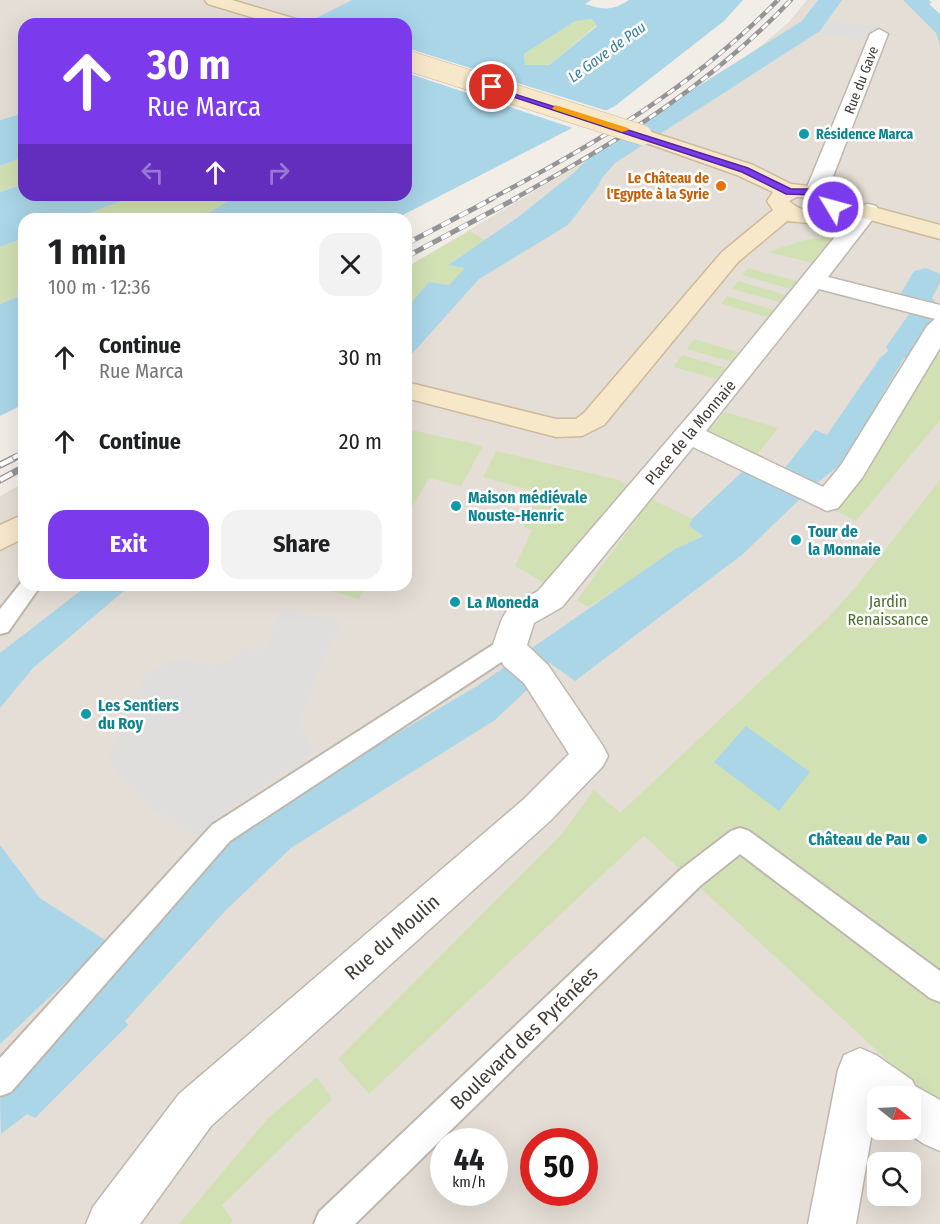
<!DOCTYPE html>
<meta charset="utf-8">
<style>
body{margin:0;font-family:"Fira Sans Condensed",sans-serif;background:#f2f2f2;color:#202124;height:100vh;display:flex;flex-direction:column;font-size:22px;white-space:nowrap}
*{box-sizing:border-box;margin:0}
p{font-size:20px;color:#757577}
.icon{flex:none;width:33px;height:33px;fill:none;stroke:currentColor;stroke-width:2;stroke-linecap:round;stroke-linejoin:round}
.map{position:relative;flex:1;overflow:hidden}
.sheet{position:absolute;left:18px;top:213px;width:394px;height:378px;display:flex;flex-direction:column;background:#fff;border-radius:18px;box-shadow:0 6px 24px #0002}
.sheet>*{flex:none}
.hud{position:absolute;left:18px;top:18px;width:394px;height:183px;border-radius:18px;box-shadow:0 6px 24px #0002;background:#7c3aed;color:#fff;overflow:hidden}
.needle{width:39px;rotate:108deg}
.controls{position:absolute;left:867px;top:1086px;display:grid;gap:12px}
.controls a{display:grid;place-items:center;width:54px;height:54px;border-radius:12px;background:#fff;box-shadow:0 6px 24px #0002;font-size:30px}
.speed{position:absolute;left:430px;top:1128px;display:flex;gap:12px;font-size:30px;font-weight:700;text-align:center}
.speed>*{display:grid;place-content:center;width:78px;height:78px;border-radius:50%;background:#fff;box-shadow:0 6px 24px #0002;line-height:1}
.speed small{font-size:15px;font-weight:400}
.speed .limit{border:9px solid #d22;background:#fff;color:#111}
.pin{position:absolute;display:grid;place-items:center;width:51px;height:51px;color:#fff;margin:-26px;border:3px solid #fff;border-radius:50%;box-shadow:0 2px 6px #0007}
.me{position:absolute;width:66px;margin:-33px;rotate:307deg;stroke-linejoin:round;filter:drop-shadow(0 0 4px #0008)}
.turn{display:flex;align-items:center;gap:21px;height:126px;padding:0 30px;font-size:27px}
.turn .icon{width:78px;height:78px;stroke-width:2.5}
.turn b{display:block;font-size:42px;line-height:51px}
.lanes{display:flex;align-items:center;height:57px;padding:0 30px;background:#0003;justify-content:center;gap:30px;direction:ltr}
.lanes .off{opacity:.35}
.round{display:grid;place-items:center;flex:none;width:63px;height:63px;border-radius:18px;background:#f2f2f2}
.head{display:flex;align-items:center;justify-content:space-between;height:102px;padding:0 30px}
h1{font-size:36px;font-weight:700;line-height:45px}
.button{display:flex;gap:12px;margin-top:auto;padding:12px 30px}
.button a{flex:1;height:69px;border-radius:18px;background:#7c3aed;color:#fff;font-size:24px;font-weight:700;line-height:69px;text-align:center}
.button a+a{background:#f2f2f2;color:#202124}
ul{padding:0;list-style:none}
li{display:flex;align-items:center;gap:18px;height:84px;padding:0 30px}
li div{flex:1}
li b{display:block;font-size:22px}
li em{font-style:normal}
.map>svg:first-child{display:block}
</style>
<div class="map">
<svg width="940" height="1224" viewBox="0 0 940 1224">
<rect width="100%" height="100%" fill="#f2ede7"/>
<path fill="#e5ded6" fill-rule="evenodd" d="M0,0H352L304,24H24V113L0,120Z
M807,0H912L940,23V1224H0V496L24,483V585H406L407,267L617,142L654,124L729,73L788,23ZM878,1096H910V1130H878ZM444,1142H495V1192H444ZM534,1142H585V1192H534ZM878,1162H910V1196H878Z"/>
<path fill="#d2e1b4" d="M592,19L597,25L549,65H525L524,54L575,20Z
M24,157V184L0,192V166Z
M137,195H244L228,201L199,219H74Z
M470,231L485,240L448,264L465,268L449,285L429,282L407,308V267Z
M834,236L812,263L768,252L805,240Z
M24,238V294L0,304V247Z
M748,268L797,281L790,289L742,275Z
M738,281L786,295L779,302L732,289Z
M727,296L774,310L768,317L721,304Z
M694,339L738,352L731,362L687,349Z
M940,348V420L856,521L834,510Z
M682,355L726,368L716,379L673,367Z
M725,412L778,428L753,460L703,437Z
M407,429L483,446L461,486L429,478L407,516Z
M496,451L619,480L631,488L547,585L515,566L532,530L523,527L539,493L483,477Z
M940,480V1105L923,1093L644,836L369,1094L338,1059L561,835L594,790L620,813L829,617L854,589Z
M651,499L692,519L689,526L703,535C662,555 627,584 588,607L577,600Z
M312,585H367L359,599Z
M317,1077L332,1099L222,1205L233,1221L230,1224H179L268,1118Z"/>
<path fill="#e0dedc" d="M834,20L875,26L868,40L815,33Z
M280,610L345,620L329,647L298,723L307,740L318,750L225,811L197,836L153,810L117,774L107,756L146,673L175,659L216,665L238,654L241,647L265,650Z"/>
<path fill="#aad6e8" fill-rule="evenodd" d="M352,0H591L585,4C603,10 613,11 629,0H743L724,21L615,106L395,219H199L228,201L244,195H406V24H304ZM592,19L597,26L549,65H525L524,54L575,21Z
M903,0H929L932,3L929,4L940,14V45L936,33Z
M24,113V157L0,166V120Z
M596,155L612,158L598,186L568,225L479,279L411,355L407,354V308L429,282L449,285L465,268L448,265L517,218Z
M24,184V195H137L74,219H24V238L0,247V192Z
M24,294V404L0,416V304Z
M921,313L930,314L843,462L810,489L780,474L815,430L827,435L880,358L907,335Z
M742,472L764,476L804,495L743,554L575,681L550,663L542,669L529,688L495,720L291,848L226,910L125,1021L128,1025L35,1118L27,1114L1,1134L0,1100L236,832L317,781L477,686L675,549L703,536L689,526L692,519Z
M88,585H131L33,668L0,708V653Z
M746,726L810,772L779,811L714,762Z
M0,845L40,898L108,942L0,1044Z"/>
<path fill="#f2ede7" d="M407,48L524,85L611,112L579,130L407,73Z"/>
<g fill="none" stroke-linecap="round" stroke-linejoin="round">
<path fill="#aad6e8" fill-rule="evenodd" d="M818,0H842L820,31L615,163L581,202L572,209L561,211L550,209L546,202L595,151L802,21Z
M926,268L940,274V283L932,298L940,307V319L917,355L904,358L891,355L886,347L909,314L897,300L914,271Z"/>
<g stroke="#bfb7ae" stroke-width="4">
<path id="lane" d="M24,579V585H41L8,632L0,634V609Z
M510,636L518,639L522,645L518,651L230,841L11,1092L0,1096V1058L212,825L502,639Z
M740,828L749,831L940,971V1002L930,998L740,854L700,886L355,1224H314L319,1212L680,870L731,831Z"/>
</g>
<g stroke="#bfb7ae" stroke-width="3">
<path id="street" d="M879,29L888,34L827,192L824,197H808L805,192L870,34Z
M868,204L876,206L879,211L828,277L940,305V348L862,478L838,508L827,511L693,447L562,607L534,623L527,645L548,665L603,746L608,756L603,766L550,821L211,1126L140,1224H86L93,1207L179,1094L524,799L569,754L524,683L504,666L493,645C506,606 503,610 538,591L703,399L860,206ZM819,289L935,319L927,326L841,465L823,487L706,431Z
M860,1048L876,1055L912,1080L915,1086L940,1100V1151L924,1144L903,1130H910V1096H878V1110L876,1109L856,1224H808L838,1070L844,1055Z"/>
</g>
<g stroke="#ccba9b" stroke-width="3">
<path id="secondary" d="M205,0H232L299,20L302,24H274L208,4Z
M642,129L753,165L791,184L826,188L840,198L940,225V239L841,212C826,229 806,222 787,221L738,262L604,425L582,436L556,437L406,398V382L556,419H576L584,413L722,252L773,210L767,201L773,192L737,175L635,139L632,135L635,131ZM797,197L812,198L821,206C810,214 799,210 789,201Z
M24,514V538L0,550V525Z"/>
</g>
<use href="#lane" fill="#fff" fill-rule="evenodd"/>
<use href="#street" fill="#fff" fill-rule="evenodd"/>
<use href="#secondary" fill="#f8e8ca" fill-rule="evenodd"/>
<g stroke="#959595" stroke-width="4.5">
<path id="rail-far2" d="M489,200C597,143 692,88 778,0
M512,200C617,142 708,87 791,0"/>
</g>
<g stroke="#959595" stroke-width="5">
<path id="rail-far1" d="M406,244L492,199
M406,257L515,199
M13,458L24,452"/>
</g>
<g stroke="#959595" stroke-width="7">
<path id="rail" d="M0,465L16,457
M0,480L24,467"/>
</g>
<use href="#rail-far2" stroke="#fff" stroke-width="3" stroke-dasharray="8" stroke-linecap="butt"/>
<use href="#rail-far1" stroke="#fff" stroke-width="4" stroke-dasharray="10" stroke-linecap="butt"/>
<use href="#rail" stroke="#fff" stroke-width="4.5" stroke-dasharray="14" stroke-linecap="butt"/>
<g stroke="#ccba9b" stroke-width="21" stroke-linecap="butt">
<path id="secondary-bridge" d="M406,60L642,135"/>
</g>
<use href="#secondary-bridge" stroke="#f8e8ca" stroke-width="20"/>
</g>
<path fill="#7c3aed" stroke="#51269a" stroke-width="1.5" d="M489,86L748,168L791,189H816L834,197L838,207L830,209L826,200L815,195L786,194L742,172L489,89Z"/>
<path fill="#f59e0b" d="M555,105L628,128L629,130L622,132L552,109Z"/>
<g fill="#0f9aa8" stroke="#fff" stroke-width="2">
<circle cx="804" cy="134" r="6"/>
<circle cx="456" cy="506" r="6"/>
<circle cx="796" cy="540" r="6"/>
<circle cx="455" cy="602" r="6"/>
<circle cx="86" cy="714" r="6"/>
<circle cx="922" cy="839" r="6"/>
</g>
<circle fill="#e8710a" stroke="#fff" stroke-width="2" cx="721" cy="186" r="6"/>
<g text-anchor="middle" stroke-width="5" stroke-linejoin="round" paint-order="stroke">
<g font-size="14" fill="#443d37" stroke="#fff">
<text transform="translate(861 80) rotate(-69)" y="5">Rue du Gave</text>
</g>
<g font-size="14" font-weight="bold" fill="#0d838f" stroke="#fff" text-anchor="start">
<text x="816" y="139">Résidence Marca</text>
</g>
<g font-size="14" font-weight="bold" fill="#c56008" stroke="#fff" text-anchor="end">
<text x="709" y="183">Le Château de<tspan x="709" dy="16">l'Egypte à la Syrie</tspan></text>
</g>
<g font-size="15" font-style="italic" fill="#3a7e9d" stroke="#fff">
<text transform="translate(607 52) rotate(-36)" y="5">Le Gave de Pau</text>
</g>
<g font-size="16" fill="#443d37" stroke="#fff">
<text transform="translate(690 432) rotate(-50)" y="6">Place de la Monnaie</text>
</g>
<g font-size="16" font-weight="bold" fill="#0d838f" stroke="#fff" text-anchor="start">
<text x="468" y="503">Maison médiévale<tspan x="468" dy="18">Nouste-Henric</tspan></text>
<text x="808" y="537">Tour de<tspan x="808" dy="18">la Monnaie</tspan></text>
<text x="467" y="608">La Moneda</text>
<text x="98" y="711">Les Sentiers<tspan x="98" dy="18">du Roy</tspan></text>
<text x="910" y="845" text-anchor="end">Château de Pau</text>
</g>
<g font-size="16" fill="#4f6f31" stroke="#fff">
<text x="888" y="607">Jardin<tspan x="888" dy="18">Renaissance</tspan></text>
</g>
<g font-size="20" fill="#443d37" stroke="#fff">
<text transform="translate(392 937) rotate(-41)" y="7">Rue du Moulin</text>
<text transform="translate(524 1038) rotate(-44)" y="7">Boulevard des Pyrénées</text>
</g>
</g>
</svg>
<div class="controls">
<a><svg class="needle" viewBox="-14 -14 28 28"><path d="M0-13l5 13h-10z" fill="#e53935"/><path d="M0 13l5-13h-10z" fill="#757577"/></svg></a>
<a><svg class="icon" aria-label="search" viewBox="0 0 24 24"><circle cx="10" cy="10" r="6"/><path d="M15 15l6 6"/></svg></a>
</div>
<div class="speed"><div>44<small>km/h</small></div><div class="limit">50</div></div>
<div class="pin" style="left:492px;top:87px;background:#d93025"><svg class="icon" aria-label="arrive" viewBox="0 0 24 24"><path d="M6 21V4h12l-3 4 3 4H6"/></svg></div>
<svg class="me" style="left:833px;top:207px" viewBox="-20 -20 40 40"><circle r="17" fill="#7c3aed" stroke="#fff" stroke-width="3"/><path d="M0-11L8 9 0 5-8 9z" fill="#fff"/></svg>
<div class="hud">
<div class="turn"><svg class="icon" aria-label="ahead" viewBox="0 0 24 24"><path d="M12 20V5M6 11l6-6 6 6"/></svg><div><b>30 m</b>Rue Marca</div></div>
<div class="lanes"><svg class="icon off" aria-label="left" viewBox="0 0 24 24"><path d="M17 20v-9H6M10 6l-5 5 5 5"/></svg><svg class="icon" aria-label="ahead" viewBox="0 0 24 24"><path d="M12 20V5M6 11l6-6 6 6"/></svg><svg class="icon off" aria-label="right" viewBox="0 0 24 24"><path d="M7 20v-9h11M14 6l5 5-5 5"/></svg></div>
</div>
<section class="sheet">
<div class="head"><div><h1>1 min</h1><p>100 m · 12:36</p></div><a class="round"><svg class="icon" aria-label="close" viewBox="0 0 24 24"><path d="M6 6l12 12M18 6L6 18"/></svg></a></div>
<ul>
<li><svg class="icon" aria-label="ahead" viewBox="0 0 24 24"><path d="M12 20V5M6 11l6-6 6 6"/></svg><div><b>Continue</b><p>Rue Marca</p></div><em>30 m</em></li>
<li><svg class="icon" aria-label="ahead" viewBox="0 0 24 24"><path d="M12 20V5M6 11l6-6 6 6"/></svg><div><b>Continue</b></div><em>20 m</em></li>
</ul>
<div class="button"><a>Exit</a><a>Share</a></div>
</section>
</div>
